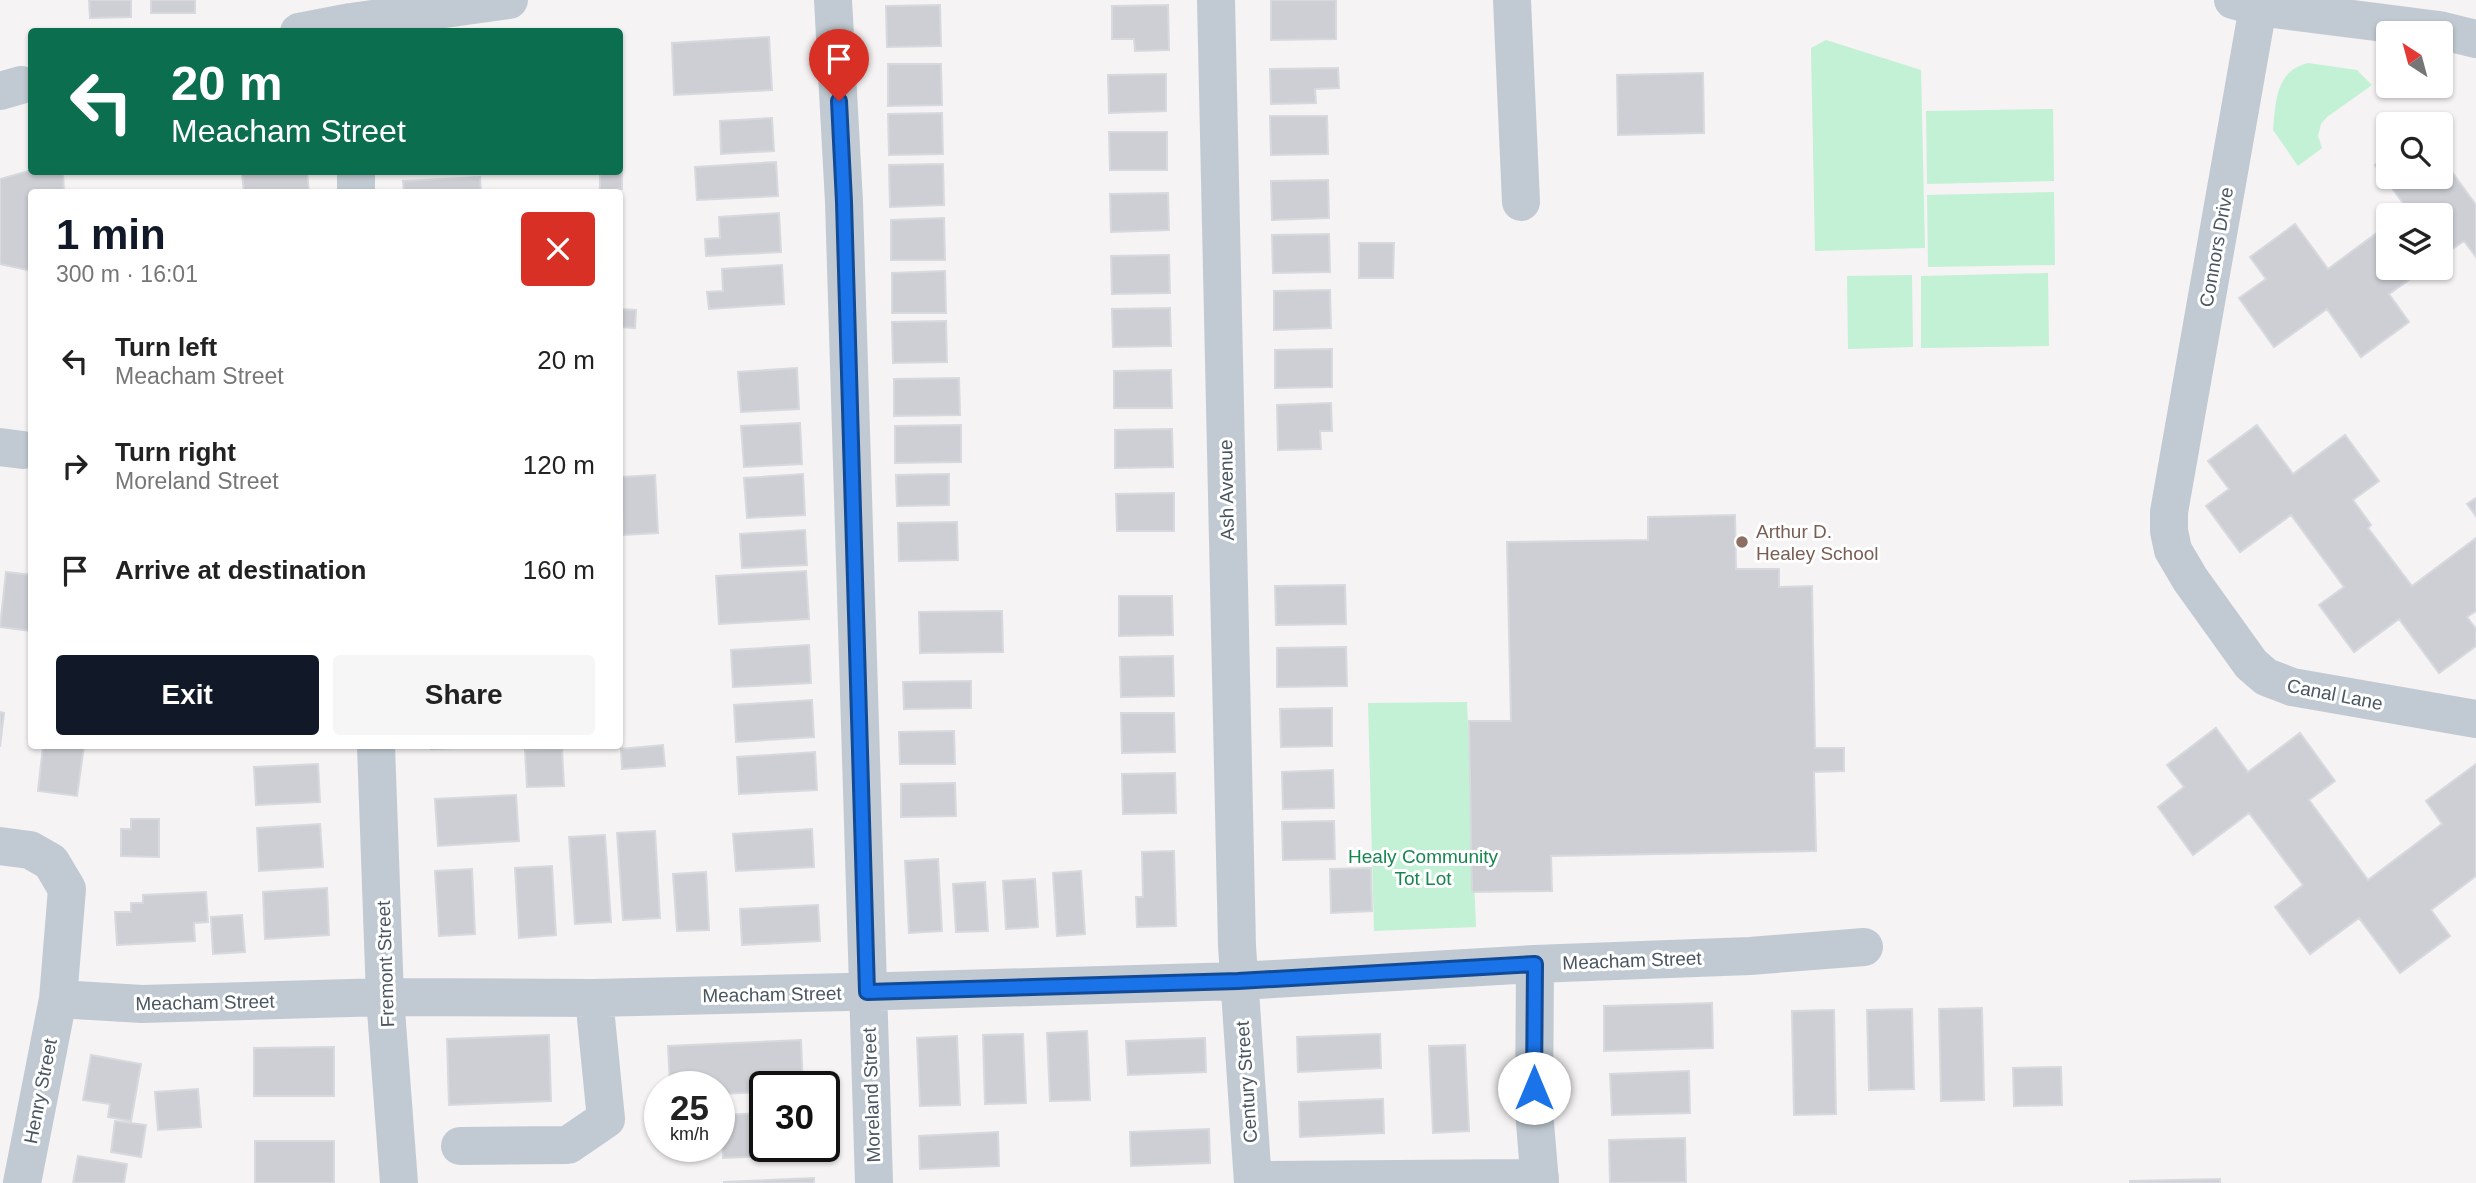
<!DOCTYPE html>
<meta charset="utf-8">
<style>
body{margin:0;font-family:Arial,sans-serif;background:#f6f6f6;color:#222;height:100vh;display:flex;flex-direction:column;font-size:26px;white-space:nowrap}
*{box-sizing:border-box;margin:0}
p{font-size:23px;color:#767676}
.icon{flex:none;width:38px;height:38px;fill:none;stroke:currentColor;stroke-width:2;stroke-linecap:round;stroke-linejoin:round}
.map{position:relative;flex:1;overflow:hidden}
.drawer{position:absolute;left:28px;top:189px;width:595px;height:560px;display:flex;flex-direction:column;background:#fff;border-radius:7px;box-shadow:0 2px 5px #0004}
.drawer>*{flex:none}
.top-card{position:absolute;left:28px;top:28px;width:595px;height:147px;border-radius:7px;box-shadow:0 2px 5px #0004;background:#0b6e4f;color:#fff;overflow:hidden}
.needle{width:46px;rotate:324deg}
.buttons{position:absolute;left:2376px;top:21px;display:grid;gap:14px}
.buttons a{display:grid;place-items:center;width:77px;height:77px;border-radius:7px;background:#fff;box-shadow:0 2px 5px #0004;font-size:35px}
.speed{position:absolute;left:644px;top:1071px;display:flex;gap:14px;font-size:35px;font-weight:700;text-align:center}
.speed>*{display:grid;place-content:center;width:91px;height:91px;border-radius:50%;background:#fff;box-shadow:0 2px 5px #0004;line-height:1}
.speed small{font-size:18px;font-weight:400}
.speed .limit{border:4px solid #111;border-radius:10px;background:#fff;color:#111}
.pin{position:absolute;display:grid;place-items:center;width:60px;height:60px;color:#fff;margin:-72px -30px;border-radius:50% 50% 50% 0;rotate:-45deg;box-shadow:0 0 7px #0007}
.pin .icon{rotate:45deg}
.me{position:absolute;width:77px;margin:-38px;rotate:0deg;stroke-linejoin:round;filter:drop-shadow(0 0 5px #0008)}
.turn{display:flex;align-items:center;gap:24px;height:147px;padding:0 28px;font-size:32px}
.turn .icon{width:91px;height:91px;stroke-width:2.5}
.turn b{display:block;font-size:49px;line-height:60px}
.round{display:grid;place-items:center;flex:none;width:74px;height:74px;border-radius:7px;background:#f6f6f6}
.head{display:flex;align-items:center;justify-content:space-between;height:119px;padding:0 28px}
h1{font-size:42px;font-weight:600;line-height:52px;color:#111827}
.primary-button{display:flex;gap:14px;margin-top:auto;padding:14px 28px}
.primary-button a{flex:1;height:80px;border-radius:7px;background:#111827;color:#fff;font-size:28px;font-weight:600;line-height:80px;text-align:center}
.primary-button a+a{background:#f6f6f6;color:#222}
ul{padding:0;list-style:none}
li{display:flex;align-items:center;gap:21px;height:105px;padding:0 28px}
li div{flex:1}
li b{display:block;font-size:26px}
li em{font-style:normal}
.map>svg:first-child{display:block}
</style>
<div class="map">
<svg width="2476" height="1183" viewBox="0 0 2476 1183">
<rect width="100%" height="100%" fill="#f5f3f3"/>
<path fill="#c3f1d5" d="M1826,40L1921,70L1925,248L1815,251L1811,48Z
M2308,63L2357,70L2372,85L2327,117L2321,124L2318,136L2322,148L2298,166L2273,130C2276,102 2275,71 2308,63Z
M2053,109L2054,181L1927,184L1926,111Z
M2054,192L2055,265L1928,267L1927,195Z
M2048,273L2049,346L1921,348V276Z
M1912,275L1913,347L1848,349L1847,276Z
M1467,702L1476,927L1374,931L1368,703Z"/>
<path fill="#cdcfd5" stroke="#d7d9de" stroke-width="2" d="M89,0H131V17L90,18Z
M151,0H195V13H151Z
M1271,0H1336V39L1271,40Z
M940,5L941,46L887,47L886,6Z
M1168,5L1169,50L1135,51L1134,39H1112V6Z
M769,37L772,90L674,95L672,43Z
M888,64H941L942,105L888,106Z
M1338,68L1339,88L1315,89L1316,103L1271,104L1270,69Z
M1703,73L1704,133L1618,135L1617,75Z
M1166,74V111L1109,113L1108,75Z
M942,113L943,154L889,155L888,114Z
M1270,116H1327L1328,154L1271,155Z
M772,118L774,151L721,154L720,121Z
M1109,132H1167V170H1110Z
M2389,155V177H2441V157L2476,205V257L2464,241L2441,257V215H2401L2408,210L2375,165Z
M620,160H622V189L600,190V172H620Z
M776,162L778,196L697,200L695,167Z
M943,164L944,205L890,207L889,165Z
M32,170V172H63L64,192H32V271L0,264V179Z
M279,172H307L309,192H244L242,174Z
M480,177L481,192H404L403,181Z
M1328,180L1329,218L1272,220L1271,181Z
M1168,193L1169,230L1111,232L1110,194Z
M779,213L781,252L706,256L705,239L720,238L719,217Z
M944,218L945,260H891V220Z
M2295,224L2328,269L2389,224V268H2426L2389,294L2409,322L2361,357L2327,309L2274,347L2239,298L2266,279L2250,257Z
M1329,234L1330,272L1273,273L1272,235Z
M1359,243H1394L1393,278H1359Z
M1169,255L1170,293L1112,294L1111,256Z
M782,265L784,304L709,309L707,292L723,291L722,269Z
M945,271L946,313H892V273Z
M1330,290L1331,328L1274,330V291Z
M1170,308L1171,346L1113,347L1112,309Z
M620,309L636,310L635,328L620,327Z
M946,321L947,362L893,363L892,322Z
M1332,349V387L1275,388V350Z
M797,368L799,409L741,412L738,372Z
M1171,370L1172,408H1114V371Z
M959,378L960,415L894,416V379Z
M1331,403L1332,431H1320L1321,449L1278,450L1277,405Z
M800,423L802,464L744,467L741,426Z
M961,425V462L895,463V426Z
M2257,425L2293,474L2345,435L2379,481L2353,500L2371,525L2368,528L2412,586L2476,538V611L2467,617L2476,629V646L2439,673L2399,619L2354,652L2319,605L2344,587L2291,515L2240,552L2206,506L2229,489L2208,461Z
M1172,429L1173,467L1115,468V430Z
M803,474L805,515L747,518L744,478Z
M949,474V505L897,506L896,475Z
M655,475L658,533L623,535L621,477Z
M1174,493V531H1117L1116,494Z
M2476,498V516L2467,504Z
M1735,515L1736,569H1779V587L1812,586L1815,748H1844V771L1814,772L1816,851L1551,856L1552,891L1472,892L1469,721H1511L1507,542L1648,540V517Z
M957,522L958,560L899,561L898,523Z
M805,530L807,565L742,568L740,534Z
M806,571L809,619L719,624L716,576Z
M6,572L32,575V631L0,627Z
M1345,585L1346,624L1276,625L1275,586Z
M1119,596H1172L1173,635L1119,636Z
M1002,611L1003,652L920,653L919,612Z
M809,645L811,683L733,687L731,650Z
M1346,647L1347,686L1277,687V648Z
M1173,656L1174,696L1121,697L1120,657Z
M971,681V708L904,709L903,682Z
M812,700L814,737L736,742L734,705Z
M1332,708V746L1281,747L1280,709Z
M0,712L4,713L0,747Z
M1121,713H1174L1175,752L1122,753Z
M2216,728L2248,772L2300,733L2335,781L2309,800L2368,880L2442,824L2426,801L2476,764V876L2431,910L2450,936L2400,973L2359,918L2310,954L2275,907L2303,885L2249,813L2193,855L2158,807L2184,787L2167,765Z
M954,731L955,764H900L899,732Z
M663,745L665,766L622,769L621,749Z
M43,746H84L77,796L38,791Z
M431,746H503L431,749Z
M562,749L564,786L527,787L525,750Z
M815,752L817,790L739,794L737,757Z
M318,764L320,802L256,805L254,767Z
M1333,770L1334,808L1283,809L1282,772Z
M1175,773L1176,813L1123,814L1122,774Z
M955,783L956,816L901,817V784Z
M516,795L519,841L438,846L435,799Z
M131,819H159V857L121,856V829H131Z
M1334,821L1335,859L1283,860L1282,822Z
M320,824L323,867L259,871L257,828Z
M812,829L814,867L736,871L733,834Z
M655,831L660,918L623,920L617,833Z
M605,835L611,922L575,924L569,837Z
M1174,851L1176,926L1137,927L1136,897H1143L1142,852Z
M938,859L942,931L909,933L905,861Z
M552,866L556,935L519,938L515,868Z
M1371,868L1372,911L1331,913L1330,869Z
M472,869L475,934L439,936L435,871Z
M1081,871L1085,934L1057,936L1053,873Z
M706,872L709,930L677,931L673,874Z
M1035,879L1038,927L1006,929L1003,881Z
M985,882L988,931L956,932L953,884Z
M327,888L329,935L265,939L263,892Z
M206,892L208,922L194,923L195,941L117,945L115,912H131V903H143V895Z
M818,905L820,941L742,945L740,909Z
M242,915L245,952L213,954L211,917Z
M1712,1003L1713,1048L1604,1051V1006Z
M1982,1008L1984,1100L1941,1101L1939,1009Z
M1912,1009L1914,1089L1869,1090L1867,1010Z
M1834,1010L1836,1114L1794,1115L1792,1011Z
M1087,1031L1090,1100L1050,1101L1047,1033Z
M1023,1034L1026,1103L985,1104L983,1035Z
M1380,1034L1381,1068L1298,1072L1297,1037Z
M549,1035L551,1101L449,1105L447,1039Z
M957,1036L960,1105L920,1106L917,1038Z
M1205,1038L1206,1072L1128,1075L1126,1041Z
M801,1040L803,1087H765V1092L719,1094V1087H670L668,1046Z
M1465,1045L1469,1131L1433,1133L1429,1046Z
M334,1047V1096H254V1048Z
M91,1055L141,1064L131,1121L108,1117L110,1104L83,1100Z
M2061,1067L2062,1105L2014,1106L2013,1068Z
M1689,1071L1690,1113L1612,1115L1610,1074Z
M198,1089L201,1127L158,1130L155,1092Z
M1383,1099L1384,1133L1300,1137L1299,1102Z
M765,1113V1146H812L813,1154L723,1158L721,1115Z
M115,1121L146,1125L141,1157L111,1152Z
M1209,1129L1210,1163L1131,1166L1130,1132Z
M998,1132L999,1166L920,1169L919,1136Z
M1685,1138L1686,1182L1610,1183L1609,1140Z
M255,1141H334V1183H255Z
M78,1156L127,1164L124,1183H73Z
M814,1178V1183H724V1182Z
M2220,1179V1183H2130V1181Z"/>
<g fill="none" stroke-linecap="round" stroke-linejoin="round">
<path stroke="#c1cad2" stroke-width="38" d="M833,0L844,202L874,1183
M1216,0L1237,946L1253,1183
M1512,0L1521,202
M2233,0L2258,7L2439,30L2476,39
M2258,7L2169,512V531L2173,550L2190,579L2251,664L2266,677L2292,687L2476,719
M299,32L351,22L509,0
M0,91L21,85
M356,172V192
M0,447L23,450
M376,746L385,997L399,1183
M0,846L30,850L51,862L67,889L58,999L22,1183
M1535,964L1534,1111L1540,1183
M58,999L142,1004L385,997L594,998L890,991L1239,981L1535,964L1750,956L1864,947
M460,1146L568,1145L606,1119L594,998
M1253,1180L1540,1178"/>
</g>
<g fill="none" stroke-linecap="round" stroke-linejoin="round">
<g stroke="#114b97" stroke-width="18">
<path id="route" d="M839,101L844,202L867,992L1238,981L1535,964L1534,1088"/>
</g>
<use href="#route" stroke="#1a73e8" stroke-width="12"/>
</g>
<circle fill="#8d6e63" stroke="#fff" stroke-width="2.5" cx="1742" cy="542" r="7"/>
<g text-anchor="middle" stroke-width="6" stroke-linejoin="round" paint-order="stroke">
<g font-size="19" fill="#4a5661" stroke="#fff">
<text transform="translate(2216 247) rotate(-80)" y="7">Connors Drive</text>
<text transform="translate(1226 490) rotate(-91)" y="7">Ash Avenue</text>
<text transform="translate(2335 694) rotate(11)" y="7">Canal Lane</text>
<text transform="translate(1632 960) rotate(-2)" y="7">Meacham Street</text>
<text transform="translate(385 964) rotate(-92)" y="7">Fremont Street</text>
<text transform="translate(772 994) rotate(-1)" y="7">Meacham Street</text>
<text transform="translate(205 1002) rotate(-1)" y="7">Meacham Street</text>
<text transform="translate(1246 1082) rotate(-94)" y="7">Century Street</text>
<text transform="translate(40 1091) rotate(-79)" y="7">Henry Street</text>
<text transform="translate(871 1095) rotate(-92)" y="7">Moreland Street</text>
</g>
<g font-size="19" fill="#785e54" stroke="#fff" text-anchor="start">
<text x="1756" y="538">Arthur D.<tspan x="1756" dy="22">Healey School</tspan></text>
</g>
<g font-size="19" fill="#17864f" stroke="#fff">
<text x="1423" y="863">Healy Community<tspan x="1423" dy="22">Tot Lot</tspan></text>
</g>
</g>
</svg>
<div class="buttons">
<a><svg class="needle" viewBox="-14 -14 28 28"><path d="M0-13l5 13h-10z" fill="#e53935"/><path d="M0 13l5-13h-10z" fill="#767676"/></svg></a>
<a><svg class="icon" aria-label="search" viewBox="0 0 24 24"><circle cx="10" cy="10" r="6"/><path d="M15 15l6 6"/></svg></a>
<a><svg class="icon" aria-label="layers" viewBox="0 0 24 24"><path d="M12 4l9 5-9 5-9-5zM3 14l9 5 9-5"/></svg></a>
</div>
<div class="speed"><div>25<small>km/h</small></div><div class="limit">30</div></div>
<div class="pin" style="left:839px;top:101px;background:#d93025"><svg class="icon" aria-label="arrive" viewBox="0 0 24 24"><path d="M6 21V4h12l-3 4 3 4H6"/></svg></div>
<svg class="me" style="left:1534px;top:1088px" viewBox="-20 -20 40 40"><circle r="19" fill="#fff"/><path d="M0-13L10 11 0 6-10 11z" fill="#1a73e8"/></svg>
<div class="top-card">
<div class="turn"><svg class="icon" aria-label="left" viewBox="0 0 24 24"><path d="M17 20v-9H6M10 6l-5 5 5 5"/></svg><div><b>20 m</b>Meacham Street</div></div>
</div>
<section class="drawer">
<div class="head"><div><h1>1 min</h1><p>300 m · 16:01</p></div><a class="round" style="background:#d93025;color:#fff"><svg class="icon" aria-label="close" viewBox="0 0 24 24"><path d="M6 6l12 12M18 6L6 18"/></svg></a></div>
<ul>
<li><svg class="icon" aria-label="left" viewBox="0 0 24 24"><path d="M17 20v-9H6M10 6l-5 5 5 5"/></svg><div><b>Turn left</b><p>Meacham Street</p></div><em>20 m</em></li>
<li><svg class="icon" aria-label="right" viewBox="0 0 24 24"><path d="M7 20v-9h11M14 6l5 5-5 5"/></svg><div><b>Turn right</b><p>Moreland Street</p></div><em>120 m</em></li>
<li><svg class="icon" aria-label="arrive" viewBox="0 0 24 24"><path d="M6 21V4h12l-3 4 3 4H6"/></svg><div><b>Arrive at destination</b></div><em>160 m</em></li>
</ul>
<div class="primary-button"><a>Exit</a><a>Share</a></div>
</section>
</div>
